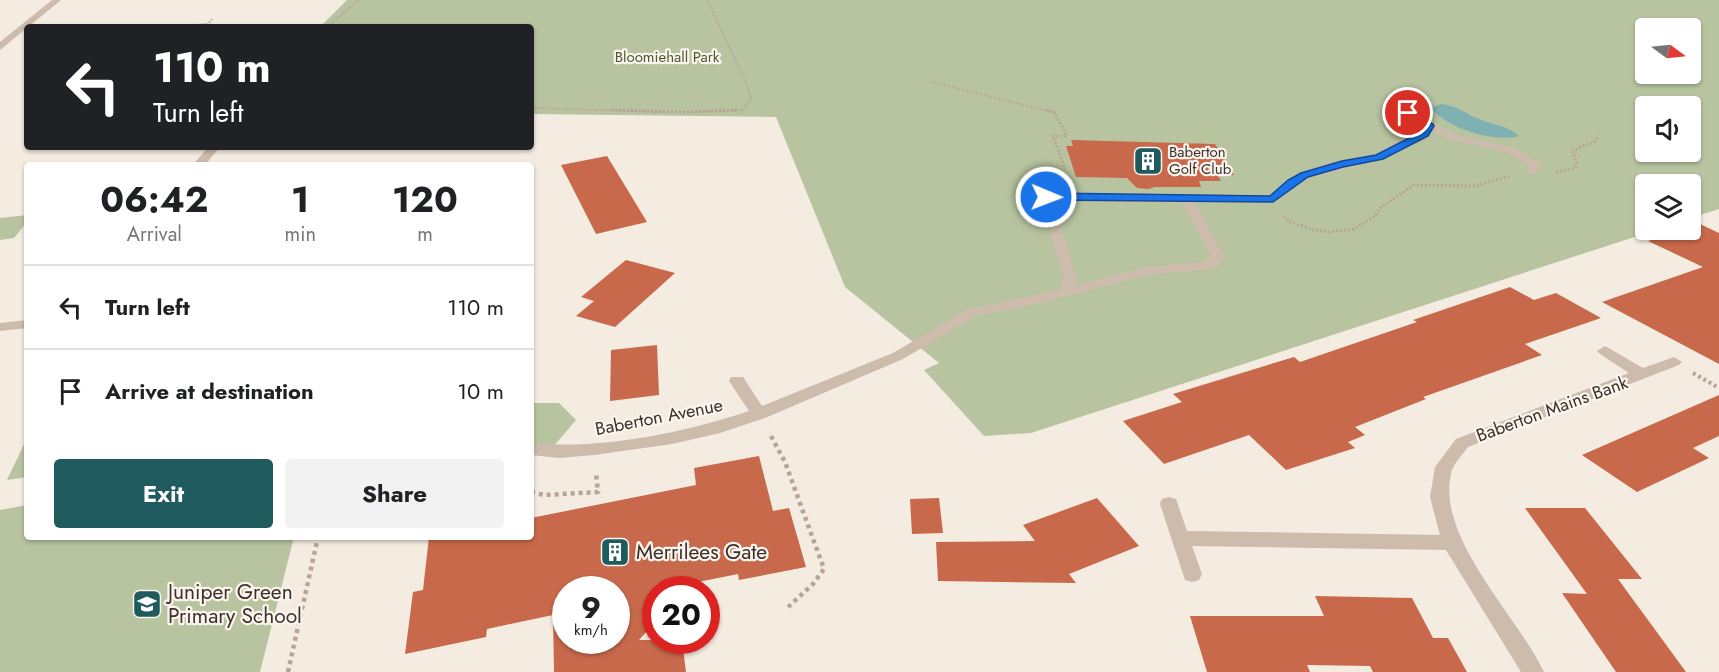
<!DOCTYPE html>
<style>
body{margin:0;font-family:Jost,sans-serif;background:#f2f2f2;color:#202124;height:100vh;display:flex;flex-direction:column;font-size:22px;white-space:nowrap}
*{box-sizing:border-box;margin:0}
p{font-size:20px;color:#757577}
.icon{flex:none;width:33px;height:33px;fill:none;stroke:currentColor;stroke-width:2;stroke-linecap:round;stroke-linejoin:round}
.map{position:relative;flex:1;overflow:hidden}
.drawer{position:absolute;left:24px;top:162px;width:510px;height:378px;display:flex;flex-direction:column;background:#fff;border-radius:6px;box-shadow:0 2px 4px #0004}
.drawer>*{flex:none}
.guide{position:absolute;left:24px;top:24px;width:510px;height:126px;border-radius:6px;box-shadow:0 2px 4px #0004;background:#202124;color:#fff;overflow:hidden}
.needle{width:39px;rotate:105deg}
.controls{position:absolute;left:1635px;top:18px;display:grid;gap:12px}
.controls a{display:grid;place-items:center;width:66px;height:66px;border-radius:6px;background:#fff;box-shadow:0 2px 4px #0004;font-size:30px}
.speed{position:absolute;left:552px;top:576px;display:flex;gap:12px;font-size:30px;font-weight:700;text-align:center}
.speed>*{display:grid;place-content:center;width:78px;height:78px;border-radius:50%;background:#fff;box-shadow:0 2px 4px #0004;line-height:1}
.speed small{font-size:15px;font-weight:400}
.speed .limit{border:9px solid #d22;background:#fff;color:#111}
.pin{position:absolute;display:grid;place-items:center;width:51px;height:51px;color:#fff;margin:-26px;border:3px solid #fff;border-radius:50%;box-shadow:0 2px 6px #0007}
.me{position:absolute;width:66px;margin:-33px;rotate:91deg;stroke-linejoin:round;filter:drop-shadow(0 0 4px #0008)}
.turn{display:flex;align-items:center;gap:21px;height:126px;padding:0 30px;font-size:27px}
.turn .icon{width:78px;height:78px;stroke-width:2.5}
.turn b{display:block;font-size:42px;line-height:51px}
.eta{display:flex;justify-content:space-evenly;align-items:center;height:102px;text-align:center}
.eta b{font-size:36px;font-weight:700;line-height:42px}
.cta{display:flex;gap:12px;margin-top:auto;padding:12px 30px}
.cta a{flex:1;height:69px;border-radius:6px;background:#1f5a5e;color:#fff;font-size:24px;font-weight:700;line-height:69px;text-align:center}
.cta a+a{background:#f2f2f2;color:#202124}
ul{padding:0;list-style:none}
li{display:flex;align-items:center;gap:18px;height:84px;padding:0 30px;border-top:2px solid #e0e0e0}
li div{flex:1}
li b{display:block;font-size:22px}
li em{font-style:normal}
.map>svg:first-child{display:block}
</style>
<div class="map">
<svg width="1719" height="672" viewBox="0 0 1719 672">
<rect width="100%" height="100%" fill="#f4ebe1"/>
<path fill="#b8c4a0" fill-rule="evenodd" d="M347,0H1719V209L1691,218L1690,184H1646V230H1656L1031,433L984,436L924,370L939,363L845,287L776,117L531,114V27H320ZM1646,28H1690V74H1646ZM1646,106H1690V152H1646Z
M27,215V222L14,238L0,240V218Z
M531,403H559L576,420L546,455L531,454Z
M27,438V477L7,480Z
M27,505V537H294L260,672H0V510Z"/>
<path fill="#7fb0b2" d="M1441,104C1462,107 1464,114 1482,120C1494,125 1508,126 1518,135L1517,137C1489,140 1456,131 1434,112L1433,107Z"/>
<path fill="#c8694b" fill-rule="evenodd" d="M1071,140L1215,144L1234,175H1218L1221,181H1199L1201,187H1155L1148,189L1137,188L1127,178L1076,177L1066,146H1073Z
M607,156L647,222L596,234L561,165Z
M1700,224L1719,233V364L1602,302L1703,267L1648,241L1683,230H1690V227Z
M626,260L675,273L615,327L576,316L594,301L581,297Z
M1510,287L1534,300L1556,293L1601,318L1525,344L1542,355L1423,397L1426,399L1355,427L1365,435L1348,442L1355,448L1286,470L1249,435L1164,464L1123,421L1182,402L1173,394L1294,357L1300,362L1417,322L1413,320Z
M657,345L659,395L610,401L611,350Z
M1719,395V436L1693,448L1709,458L1637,492L1582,455Z
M759,456L773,511L789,508L806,567L739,580L738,574L688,584L683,590H656V621L639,640H682L686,672H554L553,615L487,629L486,637L405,654L413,592L423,590L429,537H531V518L696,485L694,468ZM566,590H616V640H566Z
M939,498L943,533L912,534L910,499Z
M1097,498L1139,546L1069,574L1076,583L938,581L936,542L1035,541L1023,525Z
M1525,508H1585L1642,579H1618L1686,672H1616L1562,593L1587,594Z
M1315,596L1412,598L1433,638H1448L1467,672H1373L1370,666L1307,665L1310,672H1207L1190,616H1324Z"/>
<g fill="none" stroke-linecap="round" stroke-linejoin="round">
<path stroke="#b9a596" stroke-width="2" stroke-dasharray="1.5 1.5" stroke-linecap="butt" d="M195,25L208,24L213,18
M327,27L359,0
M932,82L1052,112
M531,108L667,112
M694,112L742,110L751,99L746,82L707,0"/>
<path stroke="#b9a596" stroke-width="3" stroke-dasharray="2 2" stroke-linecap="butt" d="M611,110L682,112L739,110
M1046,110L1054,112L1067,136H1053L1065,169
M1556,172L1575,168L1577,164L1573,152L1582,146L1594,143L1598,135
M1284,216L1290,222L1314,230L1330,232L1354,229L1375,216L1380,208L1414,185L1474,186L1510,176"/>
<path stroke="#b9a596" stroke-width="4" stroke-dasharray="3 3" stroke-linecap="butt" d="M1693,373L1719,388"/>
<path stroke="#b9a596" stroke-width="4.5" stroke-dasharray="4 4" stroke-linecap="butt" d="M771,436L785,462L824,569L813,584L786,609
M531,492L544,495L598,492L596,474
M288,672L318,537"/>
<path fill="#cdbbac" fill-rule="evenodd" d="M52,0H61L0,50V42Z
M1408,110L1454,134L1514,148L1538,162L1540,164L1537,173H1529L1528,165L1506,152L1446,138L1432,130L1421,140L1380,160L1309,178L1287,191L1277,202L1195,203L1225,256L1220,265L1212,269L1147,275L1041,303L976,316L903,359L765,418L720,433L672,444L594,455L559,458L531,455V443C599,450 684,433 749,411L729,381L731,377H743L762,406L893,353L966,310L1059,290L1063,278L1035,177L1037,175H1045L1051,193L1270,195L1279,186L1300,173L1373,155L1413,135L1424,126L1404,115V111ZM1053,201L1183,203L1211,256L1204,262L1147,267L1074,286L1077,278Z
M208,147H220L205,165H193Z
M27,320V328L0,331V323Z
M1605,346L1643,368L1674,357L1682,362L1679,365L1468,447C1463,454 1455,462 1452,470C1433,535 1517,615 1544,672H1521L1446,550L1192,546L1202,574L1199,580L1192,582L1185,580L1160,504L1162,499L1169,497L1176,499L1187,531L1440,535L1430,497L1435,467L1456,439L1629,373L1600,354L1597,351Z"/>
</g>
<path fill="#1a73e8" stroke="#114b97" stroke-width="1.5" d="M1405,111H1411L1433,124L1434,126L1428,136L1383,159L1343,167L1308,177L1273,202L1046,200L1040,197L1046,193L1270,196L1288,180L1301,173L1342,161L1376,155L1421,132L1424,127L1405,115Z"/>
<defs>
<g id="building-square" transform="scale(1.5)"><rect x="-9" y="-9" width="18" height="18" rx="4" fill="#1f5a5e" stroke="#fbf5ee"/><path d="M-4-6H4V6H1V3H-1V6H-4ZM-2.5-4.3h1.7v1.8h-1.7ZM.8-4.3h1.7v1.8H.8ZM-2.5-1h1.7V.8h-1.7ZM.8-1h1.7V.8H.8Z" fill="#fff"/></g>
<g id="school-square" transform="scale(1.5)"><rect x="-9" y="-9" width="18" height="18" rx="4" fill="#1f5a5e" stroke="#fbf5ee"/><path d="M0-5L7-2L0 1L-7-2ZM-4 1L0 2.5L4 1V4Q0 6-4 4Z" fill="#fff"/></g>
</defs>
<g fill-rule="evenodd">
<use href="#building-square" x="1148" y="161"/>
<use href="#building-square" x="615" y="552"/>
<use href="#school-square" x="147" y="604"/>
</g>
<g text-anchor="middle" stroke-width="4.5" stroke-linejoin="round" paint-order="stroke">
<g font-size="15" fill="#4a5a2e" stroke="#fbf5ee">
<text x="667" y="62">Bloomiehall Park</text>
</g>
<g font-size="15" fill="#3b302b" stroke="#fbf5ee" text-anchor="start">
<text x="1169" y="157">Baberton<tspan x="1169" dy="17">Golf Club</tspan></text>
</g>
<g font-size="18" fill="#3b302b" stroke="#fbf5ee">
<text transform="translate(1552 409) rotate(-20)" y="6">Baberton Mains Bank</text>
<text transform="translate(659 417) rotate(-11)" y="6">Baberton Avenue</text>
</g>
<g font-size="21" fill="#3b302b" stroke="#fbf5ee" text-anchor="start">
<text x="636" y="559">Merrilees Gate</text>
<text x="168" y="599">Juniper Green<tspan x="168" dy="24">Primary School</tspan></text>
</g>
</g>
</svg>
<div class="controls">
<a><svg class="needle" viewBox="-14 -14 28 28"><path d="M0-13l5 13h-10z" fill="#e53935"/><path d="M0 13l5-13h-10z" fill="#757577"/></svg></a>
<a><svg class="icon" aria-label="sound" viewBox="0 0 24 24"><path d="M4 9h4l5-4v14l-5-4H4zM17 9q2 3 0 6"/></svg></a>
<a><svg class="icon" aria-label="layers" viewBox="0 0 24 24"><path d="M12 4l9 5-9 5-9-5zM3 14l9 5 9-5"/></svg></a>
</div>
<div class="speed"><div>9<small>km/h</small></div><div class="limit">20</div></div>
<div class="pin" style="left:1408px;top:113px;background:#d93025"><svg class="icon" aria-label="arrive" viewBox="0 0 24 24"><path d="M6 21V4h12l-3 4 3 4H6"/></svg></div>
<svg class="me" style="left:1046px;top:197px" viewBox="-20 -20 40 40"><circle r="17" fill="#1a73e8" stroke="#fff" stroke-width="3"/><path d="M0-11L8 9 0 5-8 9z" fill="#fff"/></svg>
<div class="guide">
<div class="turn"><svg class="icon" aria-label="left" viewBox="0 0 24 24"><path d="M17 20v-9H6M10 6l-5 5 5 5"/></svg><div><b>110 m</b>Turn left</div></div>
</div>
<section class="drawer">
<div class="eta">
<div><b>06:42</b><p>Arrival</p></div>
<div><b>1</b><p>min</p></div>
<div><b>120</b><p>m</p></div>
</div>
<ul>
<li><svg class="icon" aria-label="left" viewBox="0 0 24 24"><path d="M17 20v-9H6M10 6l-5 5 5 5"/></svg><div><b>Turn left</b></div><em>110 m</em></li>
<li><svg class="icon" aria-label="arrive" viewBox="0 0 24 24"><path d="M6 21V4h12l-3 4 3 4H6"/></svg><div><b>Arrive at destination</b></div><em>10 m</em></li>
</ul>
<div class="cta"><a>Exit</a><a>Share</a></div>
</section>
</div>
